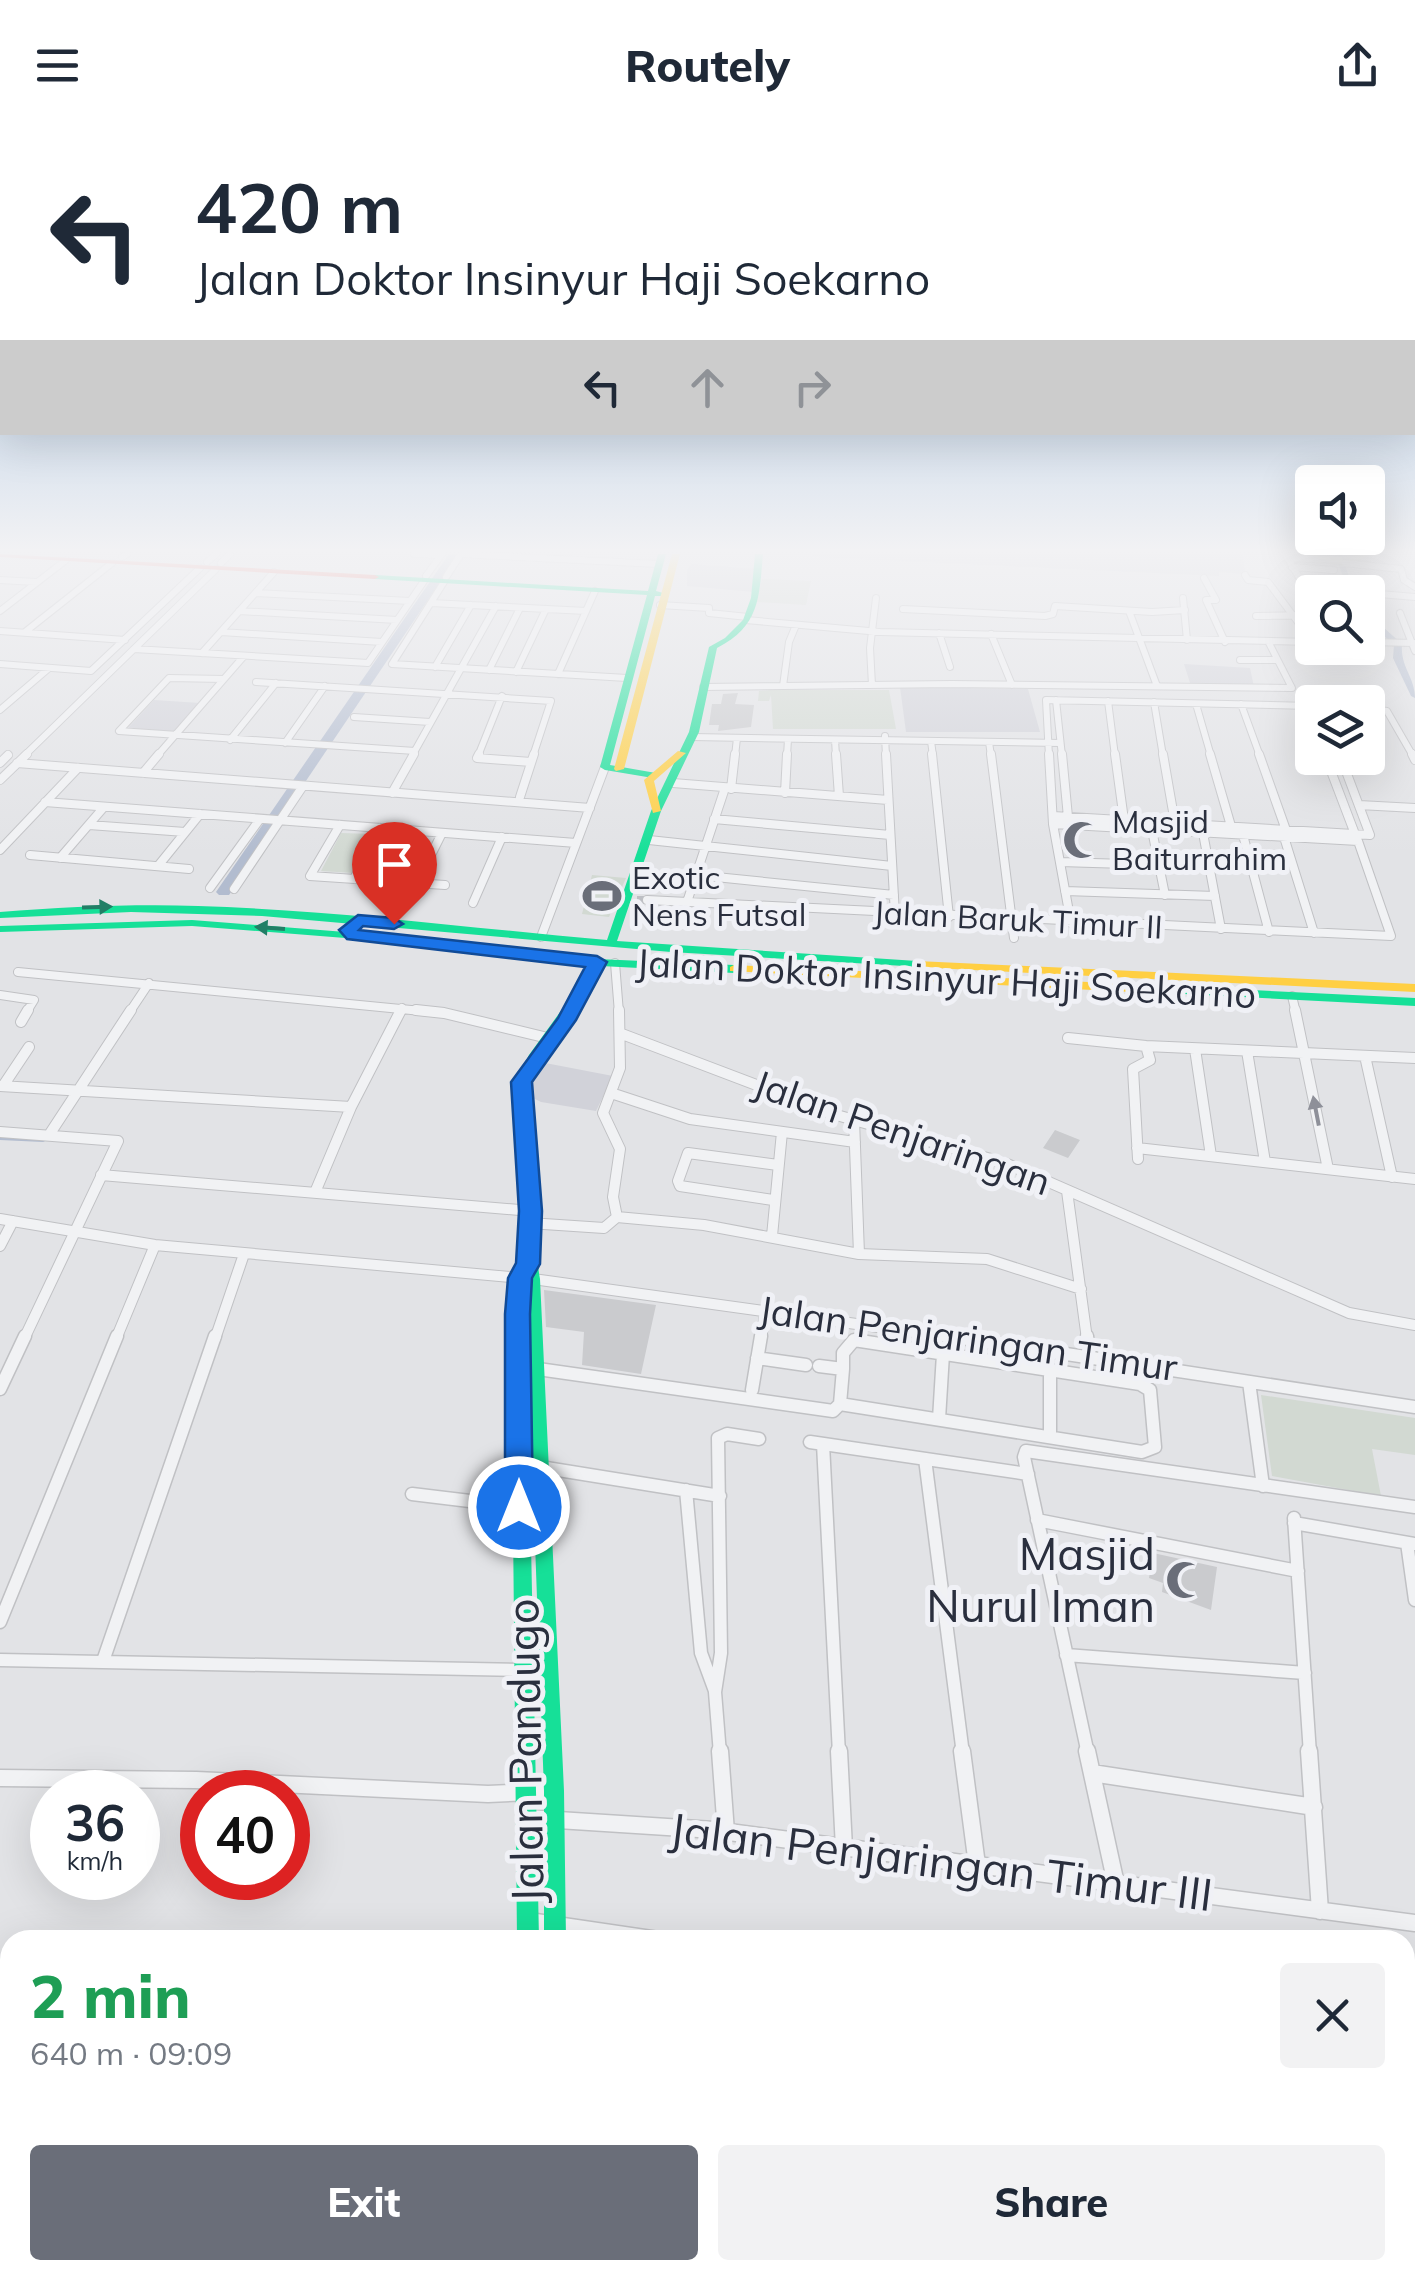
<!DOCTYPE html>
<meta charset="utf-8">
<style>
body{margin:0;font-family:Mulish,sans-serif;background:#f2f2f3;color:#1f2937;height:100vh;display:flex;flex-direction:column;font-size:38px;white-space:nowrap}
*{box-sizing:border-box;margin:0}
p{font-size:32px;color:#747a83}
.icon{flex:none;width:55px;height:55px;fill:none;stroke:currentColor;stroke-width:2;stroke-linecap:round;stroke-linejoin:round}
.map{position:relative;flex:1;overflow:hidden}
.panel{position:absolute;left:0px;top:1800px;width:1415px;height:350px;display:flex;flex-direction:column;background:#fff;border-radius:30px 30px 0 0;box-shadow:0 10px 40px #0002}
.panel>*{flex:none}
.hud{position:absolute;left:0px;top:0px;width:1415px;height:305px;box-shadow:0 10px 40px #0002;background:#fff;color:#1f2937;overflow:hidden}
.controls{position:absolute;left:1295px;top:335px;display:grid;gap:20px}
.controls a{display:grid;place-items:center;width:90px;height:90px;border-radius:10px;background:#fff;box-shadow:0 10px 40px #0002;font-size:50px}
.speed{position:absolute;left:30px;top:1640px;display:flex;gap:20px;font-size:50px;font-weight:700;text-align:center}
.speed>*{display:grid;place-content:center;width:130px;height:130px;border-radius:50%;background:#fff;box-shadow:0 10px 40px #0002;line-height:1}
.speed small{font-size:25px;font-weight:400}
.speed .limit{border:15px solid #d22;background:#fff;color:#111}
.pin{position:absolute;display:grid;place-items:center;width:85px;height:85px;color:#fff;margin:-102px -42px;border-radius:50% 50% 50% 0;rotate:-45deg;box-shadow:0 0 10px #0007}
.pin .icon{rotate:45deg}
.me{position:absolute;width:110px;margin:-55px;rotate:0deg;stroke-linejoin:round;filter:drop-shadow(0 0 8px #0008)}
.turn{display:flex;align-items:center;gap:35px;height:210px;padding:0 30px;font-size:45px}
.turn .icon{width:130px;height:130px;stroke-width:2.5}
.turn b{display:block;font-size:70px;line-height:85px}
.lanes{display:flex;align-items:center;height:95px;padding:0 30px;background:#0003;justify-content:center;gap:50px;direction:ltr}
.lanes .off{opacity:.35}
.round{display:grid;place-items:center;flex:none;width:105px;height:105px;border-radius:10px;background:#f2f2f3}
.overview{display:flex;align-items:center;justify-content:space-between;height:170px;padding:0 30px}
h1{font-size:60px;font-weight:800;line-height:75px;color:#1e9e55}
.primary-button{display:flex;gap:20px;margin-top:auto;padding:20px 30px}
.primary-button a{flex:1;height:115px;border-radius:10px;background:#6a6e79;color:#fff;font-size:40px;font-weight:800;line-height:115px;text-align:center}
.primary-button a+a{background:#f2f2f3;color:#1f2937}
header{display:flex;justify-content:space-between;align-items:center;height:130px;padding:0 30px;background:#fff;font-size:45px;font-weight:800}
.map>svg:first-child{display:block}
</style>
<header><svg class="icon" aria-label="menu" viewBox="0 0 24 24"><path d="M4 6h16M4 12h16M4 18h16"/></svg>Routely<svg class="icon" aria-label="share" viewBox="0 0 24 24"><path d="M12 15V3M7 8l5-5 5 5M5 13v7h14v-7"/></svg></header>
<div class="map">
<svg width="1415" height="2150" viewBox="0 0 1415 2150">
<rect width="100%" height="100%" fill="#e2e3e6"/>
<path fill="#d1d2d9" d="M810,424H1243L1245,444L1219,442V446L816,427Z
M691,434L756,439L754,462L687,456V440Z
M1184,534L1250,538L1254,557L1191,556Z
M900,557L1028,559L1040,602H906Z
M154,570L200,573L174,603L127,599Z
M540,932L613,946L596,981L541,972L531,967L530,952Z"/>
<path fill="#d2d9d2" d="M762,449L811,451L806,475L756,472Z
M771,560H889L896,599H773L771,565L769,571H758L759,561Z
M341,703L372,704L353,743L321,741Z
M592,745L626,748L609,787L582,784Z
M1261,1265L1415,1288V1325L1372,1319L1381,1366L1272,1346Z"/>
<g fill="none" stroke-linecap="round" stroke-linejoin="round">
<path stroke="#b2bccf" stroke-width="4" d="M0,1008L43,1010"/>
<path fill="#b2bccf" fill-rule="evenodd" d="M1335,424H1341L1352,455L1350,462H1343L1346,455Z
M1368,476L1377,478L1382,496L1402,514C1400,537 1415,547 1415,568L1411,566L1393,528L1394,515L1376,499L1371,481L1368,480Z"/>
<path fill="#b2bccf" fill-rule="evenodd" d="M449,424H459L229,765H219L216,762Z"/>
</g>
<path fill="#cacbce" d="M738,563L735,574L754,575L751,597L718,601L719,595H709L712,574H721L723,564Z
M1055,1000L1080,1010L1068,1028L1043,1018Z
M544,1160L656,1175L641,1244L582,1235L584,1202L546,1197Z
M1153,1423L1217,1437L1211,1480L1162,1462L1163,1453L1149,1448Z
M1331,2140H1380L1409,2144V2150H1332Z"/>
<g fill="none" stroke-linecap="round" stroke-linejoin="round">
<path stroke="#bdbfc4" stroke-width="8" stroke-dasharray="8 4" stroke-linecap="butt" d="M637,770H647"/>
<g stroke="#c0c1c4" stroke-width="8">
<path id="street-far4" d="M414,424L441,425
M461,424L658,434
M1285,424L1312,469
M122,427L127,424
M1287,428L1340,430
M207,432L216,424
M221,433L230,424
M1345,433L1401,439L1404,450L1415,457
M1292,437L1334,440
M1245,445L1248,450L1268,452L1312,511
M426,446L442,424
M446,447L461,424
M1204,448L1216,470H1206L1225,512
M1300,448L1342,450
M0,450L36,452
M444,452L392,534L627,548
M256,463L410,471
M1368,463L1415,467
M1183,468L1187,510
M431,473L586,481
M660,475L709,478V483L748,487
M903,479L1045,486
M0,481L66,430
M239,481L397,490
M1129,481L1157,556
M1400,483L1415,521
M1045,486L1053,484L1055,476L1152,482L1185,480
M1256,486L1312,485
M746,490L880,502L1312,512
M0,501L125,510
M25,502L112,433
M221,502L382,512
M939,503L950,537
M991,504L1012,555
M1368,512L1415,513
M134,519L368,533L424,451
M202,523L274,442
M1240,530H1276
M0,534L91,541L200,438
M435,537L471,475
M489,540L520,478
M516,542L546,479
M558,544L595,461
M224,549L169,548L119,601L415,621
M256,552L551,571L533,626
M872,555L870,518L876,468
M783,556L789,512L796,495
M703,557L952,554L1292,558L1269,513
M1056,570L1062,626
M1108,571L1115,626
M1154,572L1163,626
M1196,574L1211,626
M1241,574L1260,626
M1368,578L1387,581L1413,626
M0,580L48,539
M354,587L430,592
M885,606L886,626
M692,607L1060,613
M230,610L276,553
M835,610L836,626
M931,611L933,626
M989,612L991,626
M285,613L325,556
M24,626L216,439
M157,626L244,526
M412,626L496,476
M478,626L502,566
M735,626L737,608
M787,626L788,609
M1049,626L1046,570L1312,576"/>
</g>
<g stroke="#c0c1c4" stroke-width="10">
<path id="street-far3" d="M479,624L477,628L531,632
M836,624L839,666
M886,624L895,785
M932,624L949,787
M991,624L1014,808
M1049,624L1053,694L1071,793
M1062,624L1068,687
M1115,624L1124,690
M1163,624L1175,693
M1210,624L1231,696
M1259,624L1286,700
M1412,624L1415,630
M1326,628L1355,704
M0,633L8,625
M17,633L590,678
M143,643L159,624
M0,650L27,624
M673,653L888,670
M731,659L735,624
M392,663L414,624
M785,663L787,624
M520,667L534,624
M45,672L576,713
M1359,675L1415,678
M1053,686L1370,705L1341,628
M714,689L890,705
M89,695L185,702
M340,695L310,746L445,755
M1152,700L1165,765
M1203,703L1221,799
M1243,705L1269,802
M1284,707L1314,803
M649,710L892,736
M0,720L78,638
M30,725L189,739
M60,728L104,677
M1060,732L1159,735
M158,736L200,684
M696,745L894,765
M354,749L380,698
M417,753L442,703
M210,758L260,689
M234,759L303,656
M1065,761L1215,766
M647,770L1391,806L1358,711L1053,694
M687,772L725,658
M473,773L502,707
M541,807L605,637
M615,833L619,883
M18,842L442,883
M0,865L34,870L26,883
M1292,866L1296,883
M129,883L149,853
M400,883L402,878"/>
</g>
<g stroke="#c0c1c4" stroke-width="12">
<path id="street-far2" d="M416,880L444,883L552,909
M1295,880L1328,1039
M21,892L28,880
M622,904L833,984L1005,1033L1349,1183L1415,1195
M1068,908L1146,916L1415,928
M1195,919L1211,1026
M1247,921L1265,1032
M1365,926L1392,1047
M0,956L351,977
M3,956L29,917
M611,963L690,989L855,1012
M854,990L859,1124
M0,1002L118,1011L24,1209
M49,1005L131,880
M1137,1018L1415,1049
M1138,1029L1133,939L1150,930L1146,916
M101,1045L531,1081
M316,1060L351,977L401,880
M1067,1061L1087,1209
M773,1070L680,1056L678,1051L688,1023L778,1035
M617,1087L613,1067L620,1019L603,983L620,938L619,880
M617,1087L704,1095L859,1124L987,1129L1081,1159
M0,1089L155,1115L533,1149L964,1209
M529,1093L604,1098L617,1087
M772,1106L782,1002
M0,1116L13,1091
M116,1209L155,1115
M215,1209L244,1124
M761,1209L766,1179"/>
</g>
<g stroke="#c0c1c4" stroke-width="15">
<path id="street-far1" d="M948,1206L1415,1277
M1087,1206L1089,1225
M757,1228L806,1235
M531,1238L833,1281L840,1274L843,1239L819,1236
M1050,1240V1306
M1249,1252L1263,1356
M0,1259L25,1206
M752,1260L761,1206
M840,1274L1142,1322L1155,1317L1150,1260L1140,1254L854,1210L843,1223V1239
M939,1289L943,1224
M810,1312L1028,1344
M823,1314L839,1624
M925,1329L963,1624
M540,1337L720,1366
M686,1360L701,1523L715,1561
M412,1364L519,1377
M1294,1388L1310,1624
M1037,1390L1298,1441
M1294,1393L1415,1414
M1407,1413L1415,1470
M0,1492L117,1206
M1066,1525L1305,1543
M0,1530L524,1540
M103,1531L215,1206
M720,1624L715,1562L721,1523L718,1308L727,1304L759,1309
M1088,1624L1024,1327L1026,1321L1415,1377"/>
</g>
<g stroke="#c0c1c4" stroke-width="19">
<path id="street" d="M720,1621L726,1702
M839,1621L844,1718
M962,1621L977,1735
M1087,1621L1116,1754
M1309,1621L1320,1781
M1092,1643L1314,1677
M0,1648L196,1650L488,1664L554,1661
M527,1688L714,1700L1415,1793
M529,1791L658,1810
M4,1841H10
M1405,1923L1415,1925
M1405,1932L1415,1979
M0,2097H10
M714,2140L715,2150
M1057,2140L1122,2150
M1158,2140L1159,2150
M1277,2140L1279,2150
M355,2150L356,2140"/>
</g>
<use href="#street-far4" stroke="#f1f2f4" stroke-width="6"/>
<use href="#street-far3" stroke="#f1f2f4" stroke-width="8"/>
<use href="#street-far2" stroke="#f1f2f4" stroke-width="10"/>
<use href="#street-far1" stroke="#f1f2f4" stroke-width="12"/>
<use href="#street" stroke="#f1f2f4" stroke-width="16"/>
<path fill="#16e098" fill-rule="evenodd" d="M658,424H666L656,461L667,464L663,466H655L610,635L656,643V647L653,648L605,640L600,637L647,465L375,449L371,447L375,445L648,461Z
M755,424H763C759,468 760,496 717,518L699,602L661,681L617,811L917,831L921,833V837L671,822L262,786L131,782L0,788V782C66,777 131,774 198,776C334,780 470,798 607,810L651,681L689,602L709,517L725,508L743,490L751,468Z
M192,790L383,805L597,829L734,835L740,839L734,843L601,836C583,874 550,902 532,940C514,977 533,1017 537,1055C540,1087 534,1118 540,1149L564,1661L566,1810H544V1661L526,1165L539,1810H517L511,1184L513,1148L523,1130V1057L512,983L514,955L529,925L576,860L590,835L383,811L192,796L0,802V796Z
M1150,855L1415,868V876L1146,862L1144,859Z
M517,2140H541V2150H517Z
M551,2140H575L576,2150H552Z"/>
<path fill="#ffcf43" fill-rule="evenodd" d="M672,424H680L624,639L616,641L614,639Z
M678,621L686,623L654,651L661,681L653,683L644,650Z
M917,831L1415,854V862L913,837V833Z
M734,835L1150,855L1156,859L1150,863L730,841V837Z"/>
<path fill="#f24e42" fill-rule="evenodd" d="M0,424L375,445L379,447L375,449L0,427Z"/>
</g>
<defs><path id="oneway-solid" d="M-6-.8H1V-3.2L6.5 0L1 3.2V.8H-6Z" transform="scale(2.5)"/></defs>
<g fill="#217f66">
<use href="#oneway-solid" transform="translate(97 777) rotate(-2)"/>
<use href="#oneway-solid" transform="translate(270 798) rotate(-176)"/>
</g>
<use fill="#8e9099" href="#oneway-solid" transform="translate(1316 981) rotate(-101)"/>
<linearGradient id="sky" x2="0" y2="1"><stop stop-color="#92b7de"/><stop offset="0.58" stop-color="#f2f2f4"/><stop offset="1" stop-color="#f2f2f4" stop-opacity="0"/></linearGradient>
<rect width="1415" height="725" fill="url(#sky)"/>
<path fill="#1a73e8" stroke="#114b97" stroke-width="2.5" d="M358,785L394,788L403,794L394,799L363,796L359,800L597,826L607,832L576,890L532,952L542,1081L540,1134L532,1148L530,1184L533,1377L529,1386L519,1389L509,1386L505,1377V1184L508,1148L516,1133L519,1081L511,952L558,888L585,837L347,809L339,800Z"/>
<defs>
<g id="mosque-bare" transform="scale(3)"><path d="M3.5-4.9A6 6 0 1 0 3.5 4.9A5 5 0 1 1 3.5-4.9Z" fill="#6a6e79" stroke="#f0f1f6" stroke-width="2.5" paint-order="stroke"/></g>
<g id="stadium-bare" transform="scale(3)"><path d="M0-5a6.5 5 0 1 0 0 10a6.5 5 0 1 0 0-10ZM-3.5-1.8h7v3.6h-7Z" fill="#6a6e79" stroke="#f0f1f6" stroke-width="2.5" paint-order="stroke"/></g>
</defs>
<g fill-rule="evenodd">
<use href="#mosque-bare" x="1082" y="710"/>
<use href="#stadium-bare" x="602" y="766"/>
<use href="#mosque-bare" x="1185" y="1450"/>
</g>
<g text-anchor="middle" stroke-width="10" stroke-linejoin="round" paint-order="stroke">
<g font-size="32" fill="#2a2f3e" stroke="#f0f1f6" text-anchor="start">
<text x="1112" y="703">Masjid<tspan x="1112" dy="37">Baiturrahim</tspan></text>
<text x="632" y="759">Exotic<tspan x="632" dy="37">Nens Futsal</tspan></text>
</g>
<g font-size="32" fill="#2a2f3e" stroke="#f0f1f6">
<text transform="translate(1018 790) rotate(3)" y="11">Jalan Baruk Timur II</text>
</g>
<g font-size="38" fill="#2a2f3e" stroke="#f0f1f6">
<text transform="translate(946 849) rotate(3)" y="13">Jalan Doktor Insinyur Haji Soekarno</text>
<text transform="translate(902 1003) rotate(19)" y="13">Jalan Penjaringan</text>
<text transform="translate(968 1209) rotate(8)" y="13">Jalan Penjaringan Timur</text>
</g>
<g font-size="45" fill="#2a2f3e" stroke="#f0f1f6" text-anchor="end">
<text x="1155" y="1440">Masjid<tspan x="1155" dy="52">Nurul Iman</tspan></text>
</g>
<g font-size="45" fill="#2a2f3e" stroke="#f0f1f6">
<text transform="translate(525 1621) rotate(-91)" y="16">Jalan Pandugo</text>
<text transform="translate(941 1732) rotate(7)" y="16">Jalan Penjaringan Timur III</text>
</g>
</g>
</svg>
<div class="controls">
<a><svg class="icon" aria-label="sound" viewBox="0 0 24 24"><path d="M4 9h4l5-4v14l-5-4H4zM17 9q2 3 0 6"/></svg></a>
<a><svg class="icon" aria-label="search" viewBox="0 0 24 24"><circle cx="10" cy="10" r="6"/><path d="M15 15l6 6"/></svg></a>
<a><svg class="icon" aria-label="layers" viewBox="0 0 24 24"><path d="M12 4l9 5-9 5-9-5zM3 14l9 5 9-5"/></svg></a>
</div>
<div class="speed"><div>36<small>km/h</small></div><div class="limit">40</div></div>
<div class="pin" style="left:394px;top:794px;background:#d93025"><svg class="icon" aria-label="arrive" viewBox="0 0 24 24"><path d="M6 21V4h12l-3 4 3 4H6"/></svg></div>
<svg class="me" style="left:519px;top:1377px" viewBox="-20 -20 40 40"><circle r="17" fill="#1a73e8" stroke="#fff" stroke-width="3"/><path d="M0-11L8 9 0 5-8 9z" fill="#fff"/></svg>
<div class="hud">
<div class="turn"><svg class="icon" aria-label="left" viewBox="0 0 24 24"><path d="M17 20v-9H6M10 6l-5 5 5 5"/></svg><div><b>420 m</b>Jalan Doktor Insinyur Haji Soekarno</div></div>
<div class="lanes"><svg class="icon" aria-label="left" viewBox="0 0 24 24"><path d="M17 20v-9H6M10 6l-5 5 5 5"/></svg><svg class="icon off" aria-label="ahead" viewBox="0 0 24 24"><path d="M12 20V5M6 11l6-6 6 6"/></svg><svg class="icon off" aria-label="right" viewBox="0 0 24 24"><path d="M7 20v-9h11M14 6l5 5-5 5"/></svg></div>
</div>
<section class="panel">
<div class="overview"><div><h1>2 min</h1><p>640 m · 09:09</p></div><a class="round"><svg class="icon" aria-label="close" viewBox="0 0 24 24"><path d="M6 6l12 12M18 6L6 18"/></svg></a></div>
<div class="primary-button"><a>Exit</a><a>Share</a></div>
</section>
</div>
